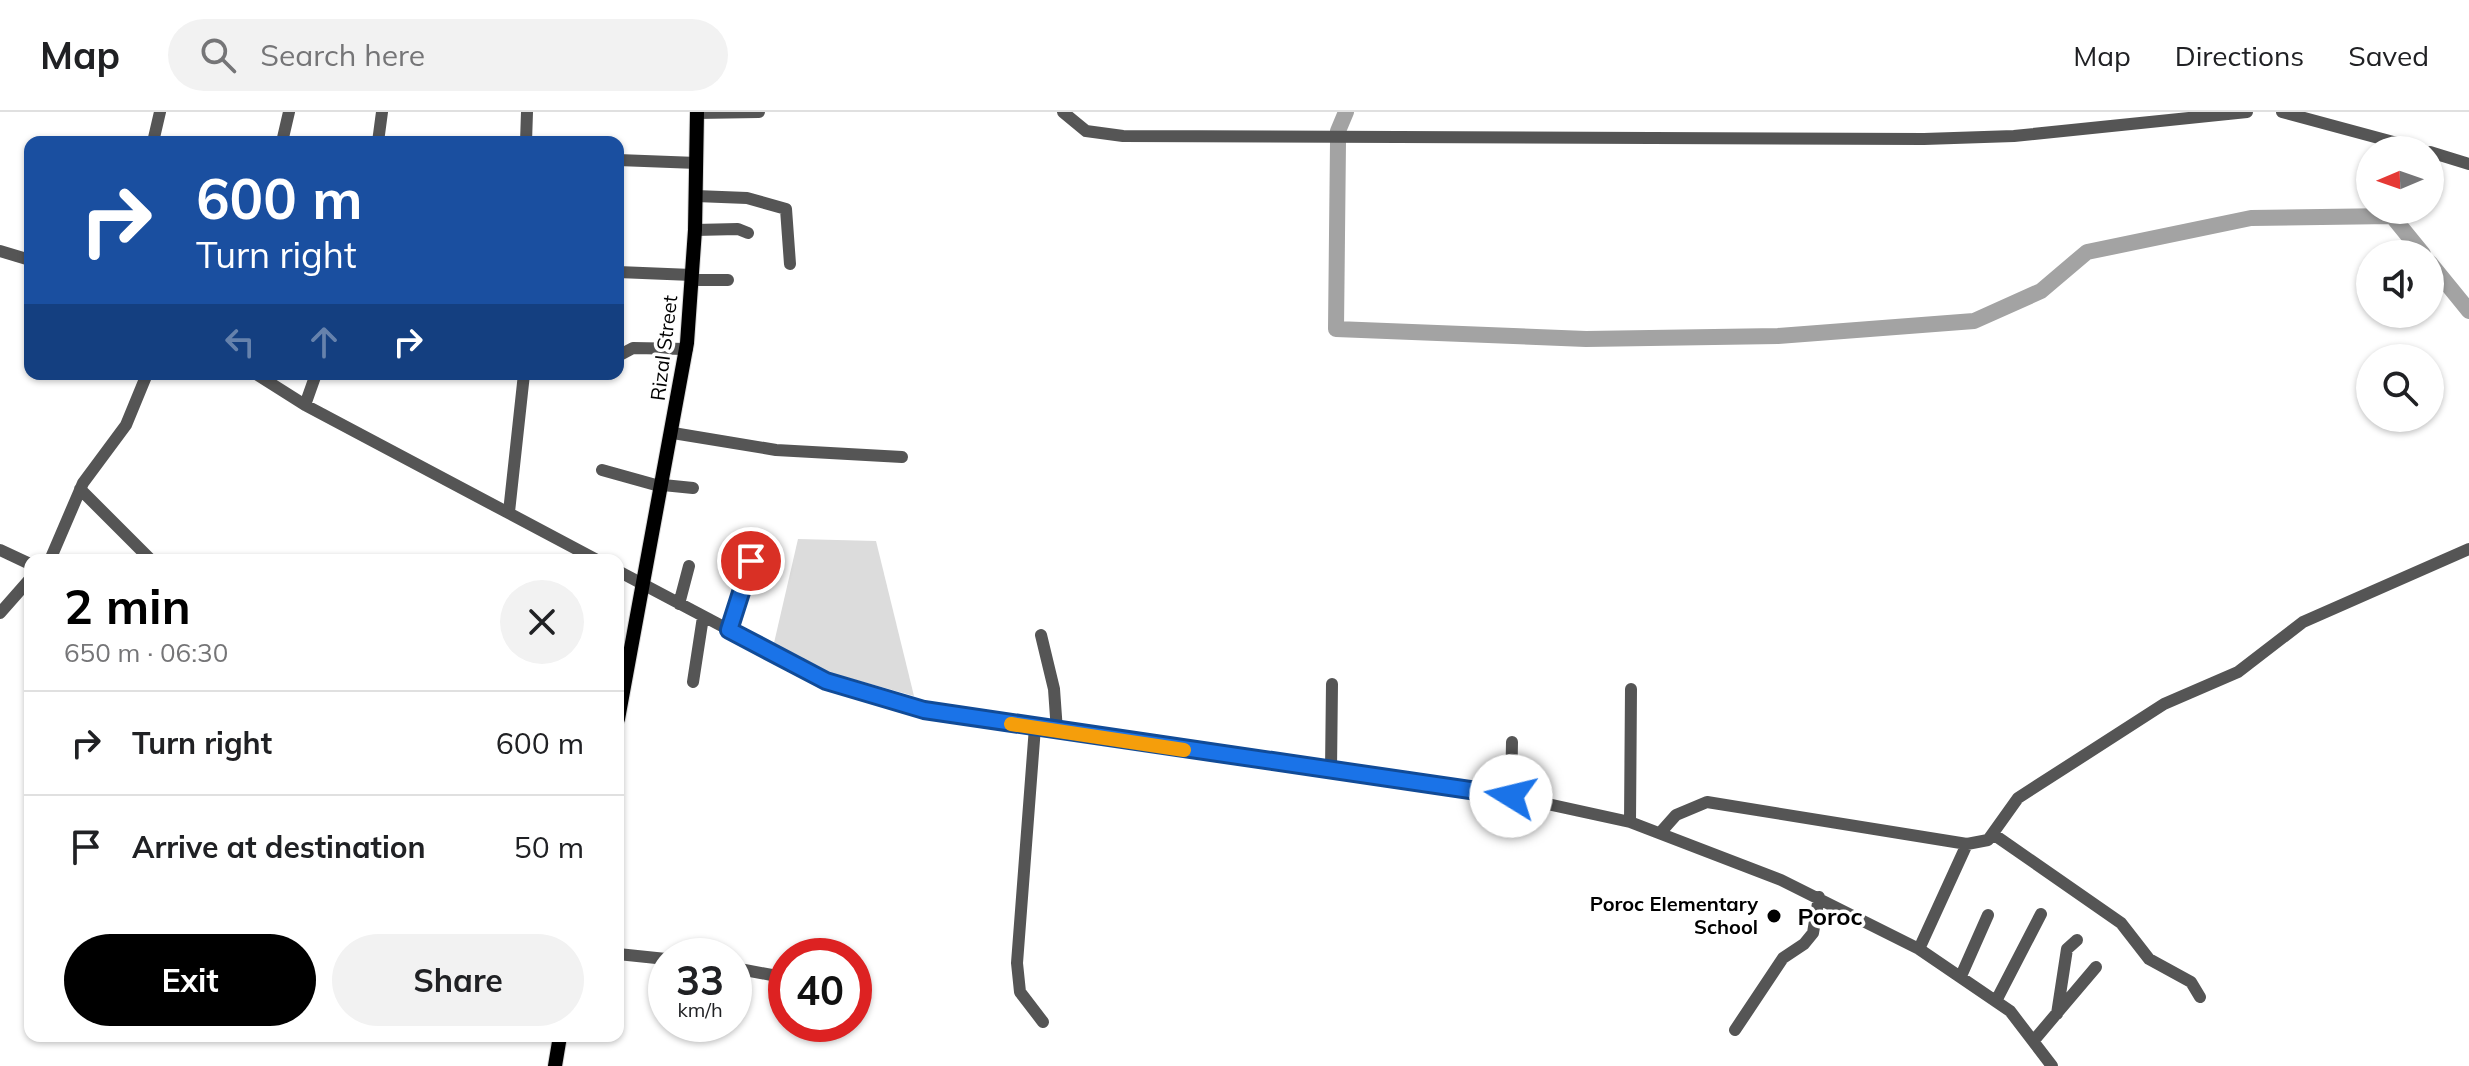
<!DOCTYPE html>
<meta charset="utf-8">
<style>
body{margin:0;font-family:Mulish,sans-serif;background:#f2f2f2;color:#202124;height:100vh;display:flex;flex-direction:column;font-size:30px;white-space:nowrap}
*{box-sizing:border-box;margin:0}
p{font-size:26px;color:#757577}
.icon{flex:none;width:44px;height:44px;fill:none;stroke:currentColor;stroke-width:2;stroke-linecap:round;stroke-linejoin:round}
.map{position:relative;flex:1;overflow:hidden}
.side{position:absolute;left:24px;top:442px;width:600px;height:488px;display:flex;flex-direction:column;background:#fff;border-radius:16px;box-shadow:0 2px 6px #0004}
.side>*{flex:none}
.banner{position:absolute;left:24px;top:24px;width:600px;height:244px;border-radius:16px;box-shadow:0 2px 6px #0004;background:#1a4fa0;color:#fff;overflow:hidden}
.needle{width:52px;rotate:268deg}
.buttons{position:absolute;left:2356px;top:24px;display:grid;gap:16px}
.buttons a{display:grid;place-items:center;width:88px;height:88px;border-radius:50%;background:#fff;box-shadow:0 2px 6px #0004;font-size:40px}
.speed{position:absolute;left:648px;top:826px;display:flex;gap:16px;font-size:40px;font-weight:700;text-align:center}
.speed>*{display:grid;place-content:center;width:104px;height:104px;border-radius:50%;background:#fff;box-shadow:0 2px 6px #0004;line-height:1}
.speed small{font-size:20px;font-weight:400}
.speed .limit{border:12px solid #d22;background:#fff;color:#111}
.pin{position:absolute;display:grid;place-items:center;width:68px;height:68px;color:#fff;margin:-34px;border:4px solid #fff;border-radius:50%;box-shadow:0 2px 8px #0007}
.me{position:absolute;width:88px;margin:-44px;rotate:279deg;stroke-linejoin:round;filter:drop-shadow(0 0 6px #0008)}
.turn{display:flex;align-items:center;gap:28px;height:168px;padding:0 40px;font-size:36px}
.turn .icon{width:104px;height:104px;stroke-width:2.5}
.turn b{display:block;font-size:56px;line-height:68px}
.lanes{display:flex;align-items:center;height:76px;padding:0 40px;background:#0003;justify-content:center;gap:40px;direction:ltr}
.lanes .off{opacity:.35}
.round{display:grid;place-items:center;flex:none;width:84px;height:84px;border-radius:42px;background:#f2f2f2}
.headline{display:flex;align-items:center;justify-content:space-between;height:136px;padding:0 40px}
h1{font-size:48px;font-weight:700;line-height:60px;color:#000}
.action{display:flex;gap:16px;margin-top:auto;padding:16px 40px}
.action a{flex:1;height:92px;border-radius:48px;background:#000;color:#fff;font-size:32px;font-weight:700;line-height:92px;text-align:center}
.action a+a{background:#f2f2f2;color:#202124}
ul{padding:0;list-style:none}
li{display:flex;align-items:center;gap:24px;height:104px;padding:0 40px;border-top:2px solid #e0e0e0}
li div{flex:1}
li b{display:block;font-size:30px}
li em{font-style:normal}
header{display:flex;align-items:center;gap:48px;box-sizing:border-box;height:112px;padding:0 40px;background:#fff;border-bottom:2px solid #e0e0e0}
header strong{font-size:38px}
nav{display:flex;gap:44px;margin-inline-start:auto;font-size:28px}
.search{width:560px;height:72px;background:#f2f2f2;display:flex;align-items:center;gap:20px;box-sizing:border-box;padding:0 28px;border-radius:44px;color:#757577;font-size:30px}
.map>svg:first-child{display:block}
</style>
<header>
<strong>Map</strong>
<div class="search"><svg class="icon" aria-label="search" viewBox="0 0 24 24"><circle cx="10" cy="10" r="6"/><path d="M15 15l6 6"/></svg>Search here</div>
<nav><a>Map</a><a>Directions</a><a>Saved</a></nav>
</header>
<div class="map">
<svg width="2469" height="954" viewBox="0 0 2469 954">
<rect width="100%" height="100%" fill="#fff"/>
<path fill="#dcdcdc" d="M798,427L876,429L914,584L831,561L774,531Z"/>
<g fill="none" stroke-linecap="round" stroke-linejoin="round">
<path stroke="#a3a3a3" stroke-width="16" d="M1338,19L1346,0
M1338,30L1336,217L1586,227L1778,224L1974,209L2041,179L2087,140L2251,106L2392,104L2423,142
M2430,151L2469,199"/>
<g stroke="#dbdbdb" stroke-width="16">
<path id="major" d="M618,607L687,231L695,118L697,0
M555,954L560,924"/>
</g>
<path stroke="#555" stroke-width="12" d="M1063,0L1086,19L1123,24L1924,27L2014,24L2247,0
M2282,0L2423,38
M697,1L759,0
M153,30L160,0
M282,30L289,0
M378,30L382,0
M526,30L527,0
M2430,40L2469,52
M618,48L697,51
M696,84L747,86L786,97L790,152
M695,118L738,117L748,121
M0,139L30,148
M618,160L692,163
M692,168H728
M618,244L633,236L687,237
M256,262L305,293L597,448
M305,293L316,262
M673,321L776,338L902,345
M602,358L663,375
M663,373L693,376
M80,377L151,448
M509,400L524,262
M0,438L30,452
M50,448L83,371L126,313L147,262
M618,459L826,569L924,598L1511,684L1630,710L1781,768L1919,837L2010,899L2052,954
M679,492L689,454
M0,501L30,467
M729,518L751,449
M1041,523L1054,577L1057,619
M693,570L703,505
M1035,615L1017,851L1020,880L1043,910
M1331,658L1332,572
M1511,684L1512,630
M1630,710L1631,577
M1660,721L1676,703L1707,690L1967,732L1988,728L2018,686L2164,592L2238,560L2303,510L2469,437
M1993,722L2121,811L2149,847L2191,870L2200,885
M1919,837L1967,732
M618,842L666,847
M734,856L777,864
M1961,864L1988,803
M1996,889L2041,802
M2057,902L2067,837L2077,828
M1735,918L1783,846L1804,832L1813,821L1819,785
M2035,927L2096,855"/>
<use href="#major" stroke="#000" stroke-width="14"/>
</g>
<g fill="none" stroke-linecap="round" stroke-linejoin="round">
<g stroke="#114b97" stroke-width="20">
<path id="route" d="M751,449L729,518L826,569L924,598L1511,684"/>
</g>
<use href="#route" stroke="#1a73e8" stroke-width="14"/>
<path stroke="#f59e0b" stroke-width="14" d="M1011,612L1184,638"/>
</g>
<circle fill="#000" stroke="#fff" stroke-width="3" cx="1774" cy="804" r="8"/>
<g text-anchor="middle" stroke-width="7" stroke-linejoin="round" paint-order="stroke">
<g font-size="20" fill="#000" stroke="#fff">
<text transform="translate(664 236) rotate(-83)" y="7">Rizal Street</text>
</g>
<g font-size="20" font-weight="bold" fill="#000" stroke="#fff" text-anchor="end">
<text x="1758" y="799">Poroc Elementary<tspan x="1758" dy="23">School</tspan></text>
</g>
<g font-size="24" font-weight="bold" fill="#000" stroke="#fff">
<text x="1830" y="813">Poroc</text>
</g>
</g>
</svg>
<div class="buttons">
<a><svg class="needle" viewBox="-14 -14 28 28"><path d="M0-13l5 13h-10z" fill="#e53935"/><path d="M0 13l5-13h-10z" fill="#757577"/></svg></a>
<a><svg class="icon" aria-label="sound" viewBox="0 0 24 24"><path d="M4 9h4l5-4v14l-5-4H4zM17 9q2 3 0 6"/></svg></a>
<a><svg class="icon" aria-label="search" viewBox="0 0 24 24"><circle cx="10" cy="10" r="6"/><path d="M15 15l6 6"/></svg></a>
</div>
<div class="speed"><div>33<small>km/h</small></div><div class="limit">40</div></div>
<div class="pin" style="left:751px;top:449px;background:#d93025"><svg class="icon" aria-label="arrive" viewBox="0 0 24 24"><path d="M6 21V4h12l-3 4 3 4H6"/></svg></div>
<svg class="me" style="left:1511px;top:684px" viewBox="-20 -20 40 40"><circle r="19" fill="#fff"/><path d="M0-13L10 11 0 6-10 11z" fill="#1a73e8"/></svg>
<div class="banner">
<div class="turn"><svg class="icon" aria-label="right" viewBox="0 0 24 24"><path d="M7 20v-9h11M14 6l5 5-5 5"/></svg><div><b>600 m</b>Turn right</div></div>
<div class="lanes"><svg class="icon off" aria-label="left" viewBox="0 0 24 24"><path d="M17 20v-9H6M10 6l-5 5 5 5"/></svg><svg class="icon off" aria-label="ahead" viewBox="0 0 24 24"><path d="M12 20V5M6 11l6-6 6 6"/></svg><svg class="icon" aria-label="right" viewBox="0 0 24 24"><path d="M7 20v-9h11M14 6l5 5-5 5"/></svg></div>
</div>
<section class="side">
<div class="headline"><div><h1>2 min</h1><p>650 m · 06:30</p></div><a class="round"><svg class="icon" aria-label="close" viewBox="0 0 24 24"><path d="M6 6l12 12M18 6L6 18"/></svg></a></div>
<ul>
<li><svg class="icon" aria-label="right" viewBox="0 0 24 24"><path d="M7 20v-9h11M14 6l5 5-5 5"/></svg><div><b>Turn right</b></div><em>600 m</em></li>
<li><svg class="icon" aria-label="arrive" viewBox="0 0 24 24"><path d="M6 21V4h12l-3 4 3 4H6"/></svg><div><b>Arrive at destination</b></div><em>50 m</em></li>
</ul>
<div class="action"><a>Exit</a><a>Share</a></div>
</section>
</div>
